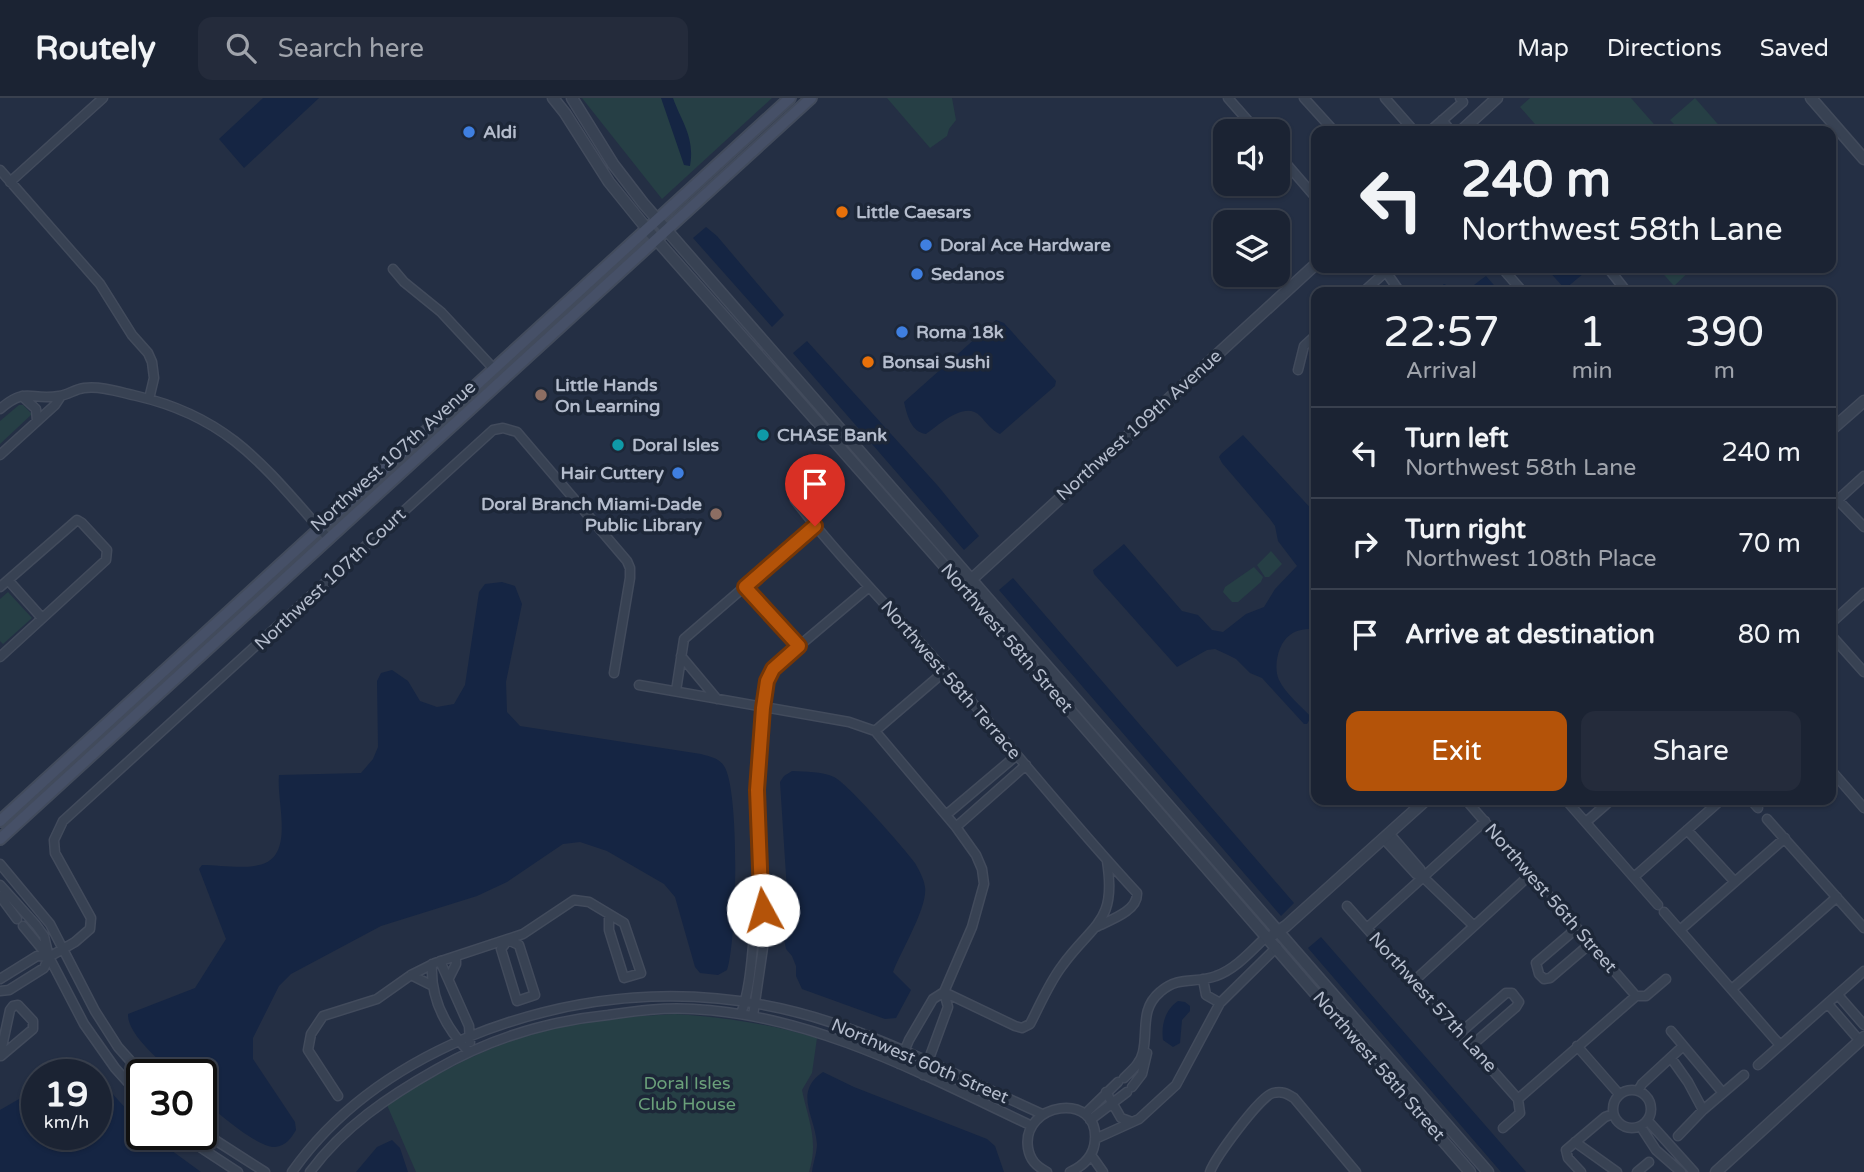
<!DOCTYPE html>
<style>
body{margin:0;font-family:"Varela Round",sans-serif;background:#242b3b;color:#f1f3f6;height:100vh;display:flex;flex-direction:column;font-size:26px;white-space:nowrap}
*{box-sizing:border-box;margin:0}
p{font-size:23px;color:#a0a4ac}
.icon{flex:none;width:38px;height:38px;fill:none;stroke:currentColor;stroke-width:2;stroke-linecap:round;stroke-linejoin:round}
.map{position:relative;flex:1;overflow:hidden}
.drawer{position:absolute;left:1311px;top:189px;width:525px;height:518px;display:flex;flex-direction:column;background:#1b2333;border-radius:14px;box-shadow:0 2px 5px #0004,0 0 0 2px #39404e}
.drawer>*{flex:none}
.hud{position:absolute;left:1311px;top:28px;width:525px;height:147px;border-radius:14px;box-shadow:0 2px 5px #0004,0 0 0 2px #39404e;background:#1b2333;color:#f1f3f6;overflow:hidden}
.buttons{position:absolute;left:1213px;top:21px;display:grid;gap:14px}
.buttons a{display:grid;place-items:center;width:77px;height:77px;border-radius:14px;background:#1b2333;box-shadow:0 2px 5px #0004,0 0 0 2px #39404e;font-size:35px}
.speed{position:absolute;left:21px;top:961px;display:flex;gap:14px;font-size:35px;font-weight:700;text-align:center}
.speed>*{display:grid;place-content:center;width:91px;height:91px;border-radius:50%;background:#1b2333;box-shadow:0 2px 5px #0004,0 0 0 2px #39404e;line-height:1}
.speed small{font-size:18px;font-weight:400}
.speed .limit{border:4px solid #111;border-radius:10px;background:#fff;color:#111}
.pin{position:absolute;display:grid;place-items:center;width:60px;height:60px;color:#fff;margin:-72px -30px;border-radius:50% 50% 50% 0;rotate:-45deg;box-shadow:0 0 7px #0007}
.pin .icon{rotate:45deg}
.me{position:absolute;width:77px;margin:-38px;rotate:354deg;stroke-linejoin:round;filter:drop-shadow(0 0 5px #0008)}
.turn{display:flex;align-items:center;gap:24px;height:147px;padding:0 35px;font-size:32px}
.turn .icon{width:91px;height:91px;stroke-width:2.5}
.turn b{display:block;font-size:49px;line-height:60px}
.eta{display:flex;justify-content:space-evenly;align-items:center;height:119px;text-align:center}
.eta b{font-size:42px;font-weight:600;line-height:49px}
.primary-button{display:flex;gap:14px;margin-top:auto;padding:14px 35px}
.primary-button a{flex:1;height:80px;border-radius:14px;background:#b45309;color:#fff;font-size:28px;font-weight:600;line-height:80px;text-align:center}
.primary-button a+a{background:#242b3b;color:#f1f3f6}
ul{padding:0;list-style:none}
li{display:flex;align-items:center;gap:21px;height:91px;padding:0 35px;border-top:2px solid #39404e}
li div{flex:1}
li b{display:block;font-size:26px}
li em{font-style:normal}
header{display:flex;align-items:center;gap:42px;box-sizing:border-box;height:98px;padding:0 35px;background:#1b2333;border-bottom:2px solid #39404e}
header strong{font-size:33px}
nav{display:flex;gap:38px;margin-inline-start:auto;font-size:24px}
.search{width:490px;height:63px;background:#242b3b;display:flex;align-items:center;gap:18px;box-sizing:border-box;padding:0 24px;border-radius:14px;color:#a0a4ac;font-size:26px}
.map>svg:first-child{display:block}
</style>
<header>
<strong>Routely</strong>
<div class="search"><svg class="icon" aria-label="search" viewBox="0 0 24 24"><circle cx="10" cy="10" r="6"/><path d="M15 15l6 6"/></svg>Search here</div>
<nav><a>Map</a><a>Directions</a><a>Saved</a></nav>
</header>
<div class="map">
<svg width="1864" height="1074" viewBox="0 0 1864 1074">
<rect width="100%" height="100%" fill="#242f44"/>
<path fill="#263f45" d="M582,0H772L662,101Z
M887,0H952L956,22L949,31L947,38L930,50Z
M1530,0H1631L1660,33H1541L1520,9Z
M1695,0L1723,32L1721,33H1681L1670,22Z
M1658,170H1693L1674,188Z
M19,307H23L32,316L0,346V323Z
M1271,453L1282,466L1269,479H1265L1257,467Z
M1254,469L1263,479L1261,484L1238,504H1232L1223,494L1225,489Z
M8,494L32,520L3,546L0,543V501Z
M675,916C724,919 770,926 817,940L812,975L802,992C808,1022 819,1042 809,1074H416L387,1007C452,964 522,931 600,921C624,918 650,918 675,916Z"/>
<path fill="#152543" d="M263,0H319L244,70L219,41Z
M661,0H673C682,25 695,39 690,68L684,67Z
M706,129L717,138L784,217L772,229L693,140Z
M1546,170H1590L1565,191Z
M1486,178L1500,194H1434L1444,186C1469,198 1464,193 1486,178Z
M996,222L1004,225L1056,283L1055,288L1000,336C992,333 986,324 980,318C965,302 939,327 926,336C911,334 907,317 904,304Z
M807,243L938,388L979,438L964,452L793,255Z
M1243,337L1316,416V531C1307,531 1297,531 1290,537C1278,545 1273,569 1279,582C1286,596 1301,608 1311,619L1307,626H1304L1262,580L1250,575L1236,561L1226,556L1215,551L1207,552L1177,569L1094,476L1093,472L1124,446L1182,513L1198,517L1212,532L1223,534L1246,516L1264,509L1275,491L1297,468L1278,443L1275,428L1270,421L1222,365L1219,359L1221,356Z
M1013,480L1294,805L1281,818L999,492Z
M502,484L515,488L522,506L506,584L507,614L520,628L701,656C711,659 719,660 724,668C740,691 737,843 727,872L718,877L700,875L695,869L675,799L664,786L607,753L580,744L563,746L507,784L477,798L381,828L291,876L279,888L253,940V961L295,1024L296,1032C291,1040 286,1048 275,1049C258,1050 215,1013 201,1000V976H175C161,964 127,936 128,916L195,890L226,841L199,771L202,767C218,767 243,771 259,767C296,759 276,704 279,677L361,675L373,661L378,649L377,583L381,575L392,572L408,583L420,603L437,609L454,606L465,587L479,494L485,486Z
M792,673C806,674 821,673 834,679C846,684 905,751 915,765C919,772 924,781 925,789C928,809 901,853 893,874L911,892L896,920L885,921L802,891L796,878V868L792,858L786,851L784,841L787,793L780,684L784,678Z
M1321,839L1526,1074H1501L1308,850Z
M1178,903L1185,904L1190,908V913L1182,922L1180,945L1173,949L1163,942C1161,927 1165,912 1178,903Z
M71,962L80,963L95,976H51Z
M823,974L854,989L987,1041L995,1048L1004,1074H812C813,1065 817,1055 817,1046C815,1018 793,994 823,974Z
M96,978L142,1028V1036H149L201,1074H0V1012L19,1001L37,987V1036H96Z
M392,1042L400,1050L408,1074H356L377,1049Z"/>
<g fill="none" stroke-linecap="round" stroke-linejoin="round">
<g stroke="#424b5c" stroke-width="11">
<path id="minor" d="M1228,0L1257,33
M1304,0L1334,33
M1385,0L1414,33
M1442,22L1451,33
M1430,33L1463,4L1460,0
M1278,56L1316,100
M0,72L100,186L132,237L148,255L152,264L154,280L149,301
M10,84L103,0
M1502,170L1523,194
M1608,170L1627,194
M393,171L404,184L441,214L494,271
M1384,171L1400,194
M1363,194L1390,170
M1298,272L1304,248L1316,237
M22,298L36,311L37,323
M0,311C27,288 29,303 59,298C68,297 75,291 84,290C102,288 119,294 137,298C232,320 267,372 329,441
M0,357L55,307L61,298
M1830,394L1864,429
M795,402C841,462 896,516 946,574C1010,647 1071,724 1137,795C1138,813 1110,822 1096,829
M1830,409L1864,378
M8,482L42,520
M0,489L77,422L82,425L107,452L106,462L0,559
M745,489L799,548
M1830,526L1864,495
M1830,536L1864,574
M681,558L717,601
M639,587L849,624L875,633L956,729L976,757L982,771L984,786L972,829L944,894L933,901L909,942L899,966
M676,593L684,541L815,428
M875,633L945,573
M1830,671L1864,710
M1466,702L1636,898
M1566,702L1658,807
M1751,702L1758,710
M946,717L1017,657
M1767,721L1864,830
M1586,724L1611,702
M956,729L1026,667
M1687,732L1735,784
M1389,735L1420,771L1423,779
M1383,740L1416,776L1423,779L1474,828
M0,766L50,826L95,913L118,949L142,976
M1634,779L1721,702
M0,787L36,827L44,838L49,859L84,926L115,970L142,1000
M0,798L17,821
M1347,808L1518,1001
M1664,814L1780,947
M23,828L47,857
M1367,830L1485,723
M1577,830L1536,865L1539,876L1544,881L1550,880L1591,845
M1680,832L1785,740
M508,842L519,847L535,897L517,903L501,851Z
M440,863L469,928L470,944
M432,866C430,900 446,930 469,954
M411,877L431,887
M449,880L456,866V858
M0,881L37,858L49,859
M1203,881L1206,897L1220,905
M1414,883L1531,776
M1732,891L1837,799
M0,893L9,892L44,870L49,859L75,844L90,831L91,820L55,755L54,742L63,723L493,332L503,330L517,334L627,463L630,470V480L614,575
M944,894L1015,928L1022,930L1030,926C1040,907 1049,885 1062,868C1093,825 1117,825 1107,763
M1838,897L1864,927
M1828,906L1860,943
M741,916C754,879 751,840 759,802
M753,918L766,829L761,796L756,692L763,610L767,583L773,571L799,548L869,489
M1671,933L1723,995
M1460,935L1506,895H1512L1519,904L1516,909L1471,948
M1577,948L1619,996
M0,958L10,912L13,908L18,907L33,923V931L1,958
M1671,960L1688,984L1703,1012
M1758,967L1864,873
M923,977L948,909L944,894
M1124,980C1131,973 1141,965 1143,954C1148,932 1140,911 1160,894C1179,877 1196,886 1216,878C1236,871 1252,852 1267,838
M1132,989L1142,976L1147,955
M1613 1011a19 19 0 1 1 38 0a19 19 0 1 1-38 0Z
M1638,993L1642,986L1682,949
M1106,994L1121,1020L1132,1024
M338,998L308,952L311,936L323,918L377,901L411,877L435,865L523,836L574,802L589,804L624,825L641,875L624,880L609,832V817
M1085,1016L1118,984
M1090,1022L1127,994
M1648,1023L1694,1074
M1641,1029L1656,1052L1681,1074
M1503,1030L1520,1015L1518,1001L1636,898H1646L1666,881
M201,1033L265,1074
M180,1036L238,1074
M1678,1038L1703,1012L1744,977
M1095,1041L1139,1021L1176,987L1220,905L1277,849
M1575,1044L1617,1074
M1091,1057L1103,1074
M292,1074C335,1013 398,969 466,940C587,890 715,884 839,927C908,951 975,986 1042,1016
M310,1074C343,1029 389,998 437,971C489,941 548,923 608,917C636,913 664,909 693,911C814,917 924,977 1032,1028
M1047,1074C1036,1068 1030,1062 1028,1050C1021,1004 1099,993 1095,1042C1094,1058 1083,1068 1070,1074
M1210,1074C1215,1060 1260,998 1273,995C1282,993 1286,995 1294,1000L1356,1074
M1581,1074L1568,1060L1566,1052L1605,1019L1613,1016
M1637,1074L1649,1064"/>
</g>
<g stroke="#424b5c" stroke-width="13">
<path id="tertiary" d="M553,0L565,15L609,84L647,131L963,489L1470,1074
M572,0L613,66L643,105L1488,1074
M1811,0L1864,61
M1461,33L1497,0
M1830,333L1864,303
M972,481L1316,166
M1274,836L1286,828L1426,702
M1716,1074L1864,939"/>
</g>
<g stroke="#424b5c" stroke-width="14">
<path id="secondary" d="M0,723L790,0
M0,741L811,0"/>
</g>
<use href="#minor" stroke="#384253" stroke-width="8"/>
<use href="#tertiary" stroke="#384253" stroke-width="10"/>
<use href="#secondary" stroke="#465067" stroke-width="10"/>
</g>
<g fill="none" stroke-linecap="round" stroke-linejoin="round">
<g stroke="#753606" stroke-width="18">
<path id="route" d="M763,812L761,796L757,692L763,610L767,583L773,571L799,548L745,489L815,428"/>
</g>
<use href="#route" stroke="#b45309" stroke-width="12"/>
</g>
<g fill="#3f7fe0" stroke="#1d2738" stroke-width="2.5">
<circle cx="469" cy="34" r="7"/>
<circle cx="926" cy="147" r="7"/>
<circle cx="917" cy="176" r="7"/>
<circle cx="902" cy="234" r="7"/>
<circle cx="678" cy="375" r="7"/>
</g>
<g fill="#e8710a" stroke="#1d2738" stroke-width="2.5">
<circle cx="842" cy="114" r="7"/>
<circle cx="868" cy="264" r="7"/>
</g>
<g fill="#8d6e63" stroke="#1d2738" stroke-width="2.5">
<circle cx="541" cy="297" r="7"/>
<circle cx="716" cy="416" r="7"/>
</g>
<g fill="#0f9aa8" stroke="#1d2738" stroke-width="2.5">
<circle cx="763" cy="337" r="7"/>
<circle cx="618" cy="347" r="7"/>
</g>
<g text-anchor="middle" stroke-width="7" stroke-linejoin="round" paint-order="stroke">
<g font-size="18" font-weight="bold" fill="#b5bdcd" stroke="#1d2738" text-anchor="start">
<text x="483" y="40">Aldi</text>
<text x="856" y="120">Little Caesars</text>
<text x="940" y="153">Doral Ace Hardware</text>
<text x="931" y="182">Sedanos</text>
<text x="916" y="240">Roma 18k</text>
<text x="882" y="270">Bonsai Sushi</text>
<text x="555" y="293">Little Hands<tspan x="555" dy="21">On Learning</tspan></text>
<text x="777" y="343">CHASE Bank</text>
<text x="632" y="353">Doral Isles</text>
<text x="664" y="381" text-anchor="end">Hair Cuttery</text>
<text x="702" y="412" text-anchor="end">Doral Branch Miami-Dade<tspan x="702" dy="21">Public Library</tspan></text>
</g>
<g font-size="18" fill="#b5bdcd" stroke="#1d2738">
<text transform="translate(1139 327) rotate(-42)" y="6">Northwest 109th Avenue</text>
<text transform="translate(393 358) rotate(-42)" y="6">Northwest 107th Avenue</text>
<text transform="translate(330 481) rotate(-43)" y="6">Northwest 107th Court</text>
<text transform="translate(1007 540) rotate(49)" y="6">Northwest 58th Street</text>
<text transform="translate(951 582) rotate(49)" y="6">Northwest 58th Terrace</text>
<text transform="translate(1551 800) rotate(49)" y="6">Northwest 56th Street</text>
<text transform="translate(1433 904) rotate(48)" y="6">Northwest 57th Lane</text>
<text transform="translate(920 963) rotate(23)" y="6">Northwest 60th Street</text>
<text transform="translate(1379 968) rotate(49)" y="6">Northwest 58th Street</text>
</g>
<g font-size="18" fill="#6aa07a" stroke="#1d2738">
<text x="687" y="991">Doral Isles<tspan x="687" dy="21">Club House</tspan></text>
</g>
</g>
</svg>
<div class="buttons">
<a><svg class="icon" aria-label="sound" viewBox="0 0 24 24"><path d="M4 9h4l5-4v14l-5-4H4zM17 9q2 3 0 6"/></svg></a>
<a><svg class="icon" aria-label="layers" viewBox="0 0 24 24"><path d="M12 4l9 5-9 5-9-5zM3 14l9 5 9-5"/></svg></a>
</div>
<div class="speed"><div>19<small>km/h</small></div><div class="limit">30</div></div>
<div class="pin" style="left:815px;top:428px;background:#d93025"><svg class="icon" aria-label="arrive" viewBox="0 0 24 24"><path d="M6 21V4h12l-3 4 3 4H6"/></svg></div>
<svg class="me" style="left:763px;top:812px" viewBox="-20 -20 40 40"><circle r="19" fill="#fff"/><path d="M0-13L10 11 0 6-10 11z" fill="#b45309"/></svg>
<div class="hud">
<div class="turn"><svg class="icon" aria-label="left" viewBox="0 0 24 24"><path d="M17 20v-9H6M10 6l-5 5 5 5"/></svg><div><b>240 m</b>Northwest 58th Lane</div></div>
</div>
<section class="drawer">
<div class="eta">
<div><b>22:57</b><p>Arrival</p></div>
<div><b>1</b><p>min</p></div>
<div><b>390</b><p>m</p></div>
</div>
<ul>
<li><svg class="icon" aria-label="left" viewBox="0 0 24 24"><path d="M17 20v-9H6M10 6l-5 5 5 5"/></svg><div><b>Turn left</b><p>Northwest 58th Lane</p></div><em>240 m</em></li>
<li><svg class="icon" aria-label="right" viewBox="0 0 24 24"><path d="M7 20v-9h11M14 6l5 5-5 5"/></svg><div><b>Turn right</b><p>Northwest 108th Place</p></div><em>70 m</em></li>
<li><svg class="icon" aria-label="arrive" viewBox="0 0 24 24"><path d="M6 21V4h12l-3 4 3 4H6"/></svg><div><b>Arrive at destination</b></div><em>80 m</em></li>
</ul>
<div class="primary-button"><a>Exit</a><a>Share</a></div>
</section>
</div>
